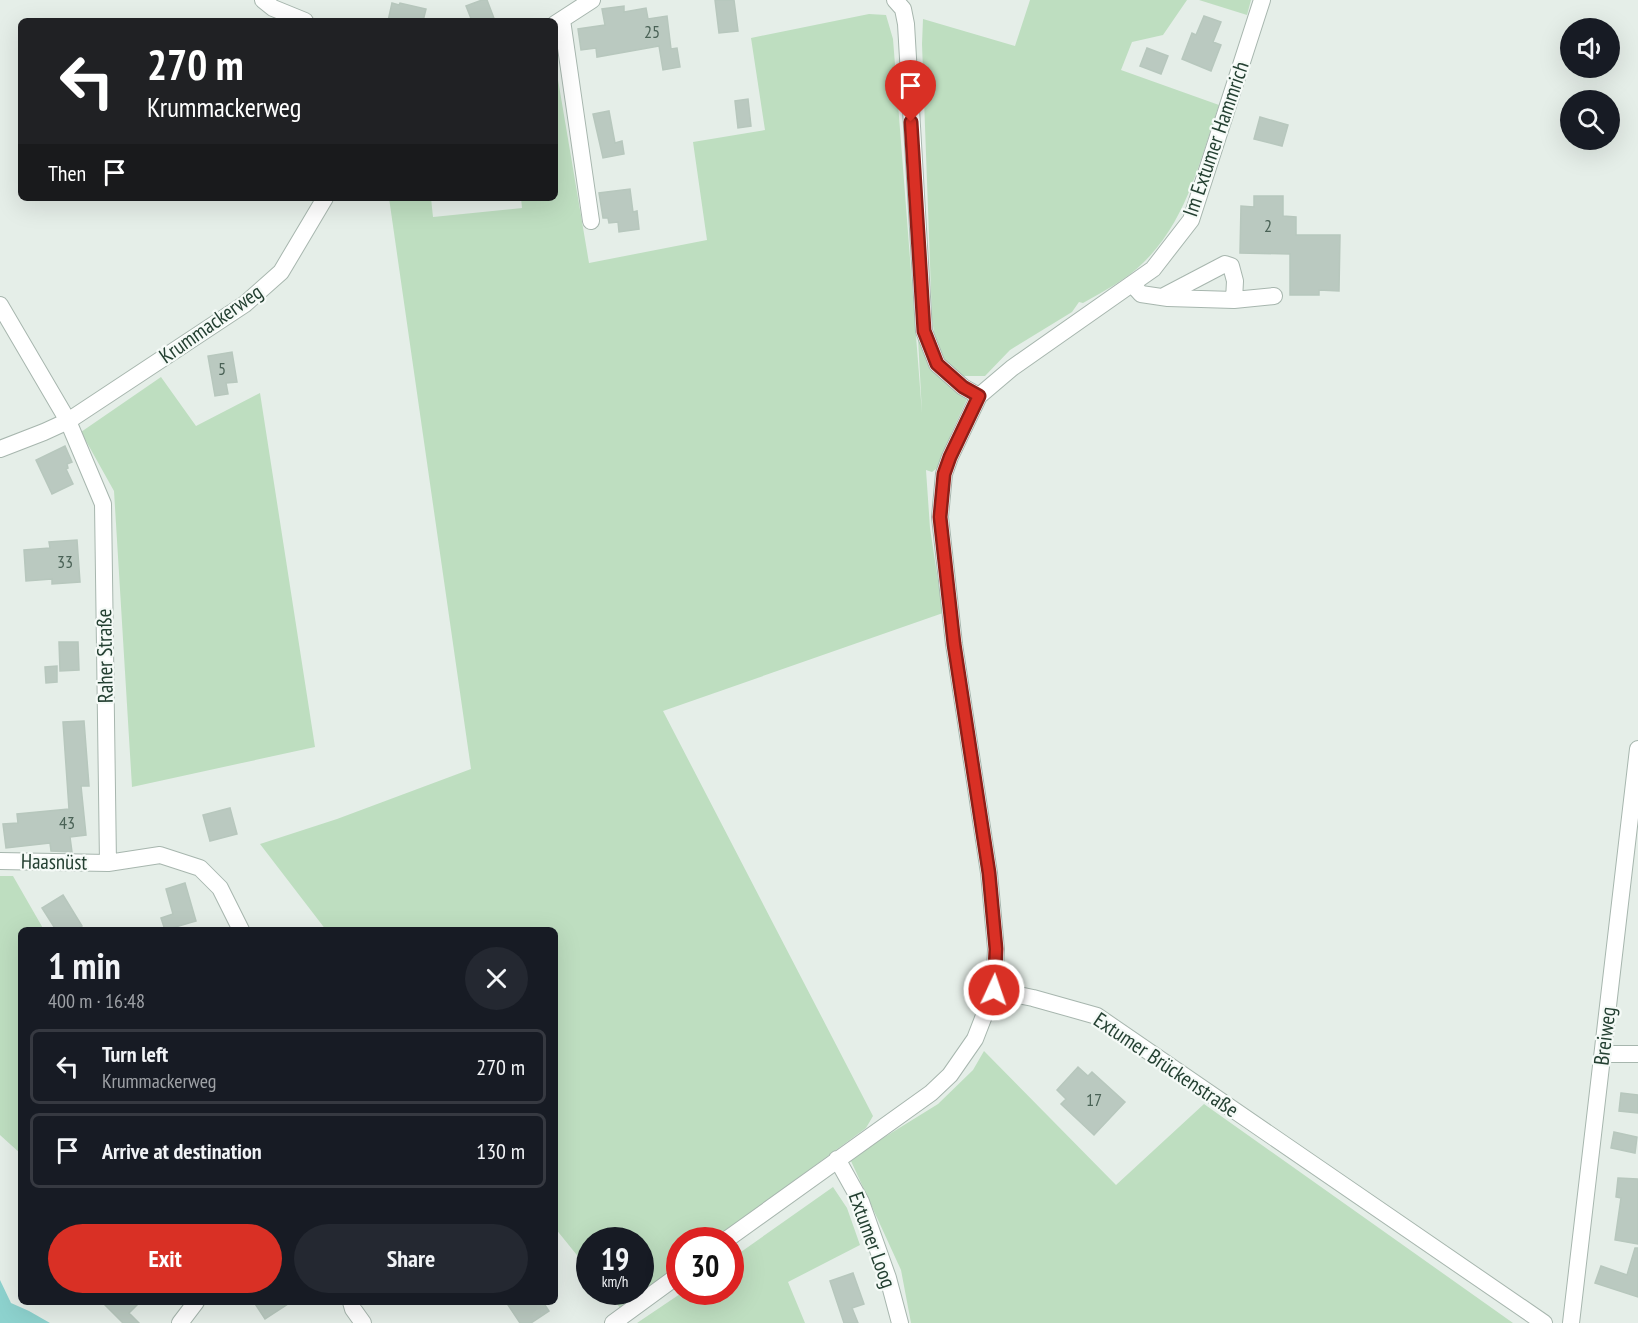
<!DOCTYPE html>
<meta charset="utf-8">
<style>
body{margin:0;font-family:"PT Sans Narrow",sans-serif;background:#242831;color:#f1f3f6;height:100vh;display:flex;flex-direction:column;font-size:22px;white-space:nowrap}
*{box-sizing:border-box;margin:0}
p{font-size:20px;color:#9ea1a6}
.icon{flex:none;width:33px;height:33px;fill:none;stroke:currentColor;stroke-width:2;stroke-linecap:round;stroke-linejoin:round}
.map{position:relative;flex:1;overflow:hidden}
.drawer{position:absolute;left:18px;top:927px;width:540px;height:378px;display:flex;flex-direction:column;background:#171b24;border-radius:9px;box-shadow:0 6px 24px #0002}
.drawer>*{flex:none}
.guide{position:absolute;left:18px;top:18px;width:540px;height:183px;border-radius:9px;box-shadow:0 6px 24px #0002;background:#202124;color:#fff;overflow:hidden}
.tools{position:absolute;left:1560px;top:18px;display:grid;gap:12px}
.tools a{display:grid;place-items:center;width:60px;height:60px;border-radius:50%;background:#171b24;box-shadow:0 6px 24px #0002;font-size:30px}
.speed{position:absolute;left:576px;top:1227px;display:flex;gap:12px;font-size:30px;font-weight:700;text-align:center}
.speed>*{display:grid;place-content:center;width:78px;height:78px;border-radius:50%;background:#171b24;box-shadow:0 6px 24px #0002;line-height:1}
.speed small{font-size:15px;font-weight:400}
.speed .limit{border:9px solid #d22;background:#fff;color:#111}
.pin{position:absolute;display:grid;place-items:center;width:51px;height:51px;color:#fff;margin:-62px -26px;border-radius:50% 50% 50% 0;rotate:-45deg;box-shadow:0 0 6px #0007}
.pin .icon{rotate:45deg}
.me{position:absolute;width:66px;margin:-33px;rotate:3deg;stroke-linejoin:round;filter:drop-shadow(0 0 4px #0008)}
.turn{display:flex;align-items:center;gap:21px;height:126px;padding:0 30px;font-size:27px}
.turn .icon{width:78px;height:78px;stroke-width:2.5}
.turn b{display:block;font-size:42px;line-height:51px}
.then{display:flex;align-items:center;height:57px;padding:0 30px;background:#0003;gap:12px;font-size:22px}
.round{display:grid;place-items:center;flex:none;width:63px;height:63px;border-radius:32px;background:#242831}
.head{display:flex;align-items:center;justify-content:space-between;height:102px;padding:0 30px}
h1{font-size:36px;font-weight:600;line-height:45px}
.button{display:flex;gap:12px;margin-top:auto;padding:12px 30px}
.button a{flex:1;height:69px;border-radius:36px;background:#d93025;color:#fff;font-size:24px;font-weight:600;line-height:69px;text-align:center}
.button a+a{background:#242831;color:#f1f3f6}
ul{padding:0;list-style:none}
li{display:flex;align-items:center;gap:18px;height:75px;margin:0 12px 9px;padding:0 18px;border:3px solid #363941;border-radius:9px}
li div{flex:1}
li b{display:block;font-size:22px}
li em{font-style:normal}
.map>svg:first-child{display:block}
</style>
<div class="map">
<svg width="1638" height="1323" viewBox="0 0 1638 1323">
<rect width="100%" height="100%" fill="#e5eee8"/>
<path fill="#bedec0" d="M1030,0H1187L1163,35L1132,42L1121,70L1219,105C1200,160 1187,220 1144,262C1127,279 1104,291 1083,303L1079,302L1072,312L1010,350L985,376H962L944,361L935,339L932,319L922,44L923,19L1015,46Z
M1199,0H1251L1247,15Z
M869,14L886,15L893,39L922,413L918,338L951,385L967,399L951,434L940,466L932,472L926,470L930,528L943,613L663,711L873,1116L866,1128L713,1240H680L679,1265L621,1309L607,1292H640V1240H590L589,1270L555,1228V930H326L260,844L337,819L471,769L389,198H431L433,217L522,208L521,198H555V62L589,263L707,240L693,142L765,130L751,38Z
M161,377L196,426L260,393L315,747L132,787L114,491L81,432Z
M0,876H13L44,930H21V1154L0,1135Z
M984,1051L1116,1185L1204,1104L1513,1323H911L901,1270L851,1161L875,1143L938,1104L973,1070Z
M833,1187L847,1208L860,1245L788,1282L805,1323H637L683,1292H730L731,1259Z"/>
<path fill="#8dd2ce" d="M0,1280L11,1303L29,1311L50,1323H0Z"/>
<path fill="#bac9c0" stroke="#b7c7bd" stroke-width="1.5" d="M482,0H487L495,21H472L466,6Z
M715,0H734L738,31L719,33Z
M392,3L399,5L400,3L426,9L423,21H388Z
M624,6V12L646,8L648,19L667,16L671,49L677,48L680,67L663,70L659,46L597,57L596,48L581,50L578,29L605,25L602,9Z
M1204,16L1221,22L1213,42L1221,45L1211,71L1182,59L1192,33L1196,35Z
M1147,48L1168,56L1161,74L1140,66Z
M748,99L751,126L738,128L735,101Z
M609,111L615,143L622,141L624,154L603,158L593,114Z
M1260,117L1288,125L1282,146L1254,139Z
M630,189L633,212L637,211L639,229L619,232L618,222L609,223L608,218H603L599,193Z
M1254,196H1283V216L1296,217V235H1340L1339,291L1319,290V295H1290V254L1240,253L1241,206L1254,207Z
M232,352L237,382L226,383L228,394L215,396L208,356Z
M65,446L72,462L67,464L68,468L66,469L73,484L52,494L36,460Z
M77,540L80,582L52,584V579L26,581L24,550L50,548L49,542Z
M59,642H78L79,670L60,671Z
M57,666V682L46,683L45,667Z
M84,721L89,786H81L86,835L70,837L72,852L51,851L50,843L6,848L3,824L18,823L17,814L69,809L63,722Z
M230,808L237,834L210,841L203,815Z
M185,883L196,921L165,930L161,918L173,914L166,889Z
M63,895L82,926L75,930H56L42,908Z
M1078,1067L1088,1076L1092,1072L1125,1102L1094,1135L1061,1104L1066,1099L1057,1090Z
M1621,1093L1638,1095V1113L1619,1111Z
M1614,1132L1637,1137L1635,1153L1611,1148Z
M1618,1178L1638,1179V1244L1615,1240L1621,1198L1616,1197Z
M1635,1248H1638V1297L1595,1283L1601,1266L1627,1275Z
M853,1273L864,1304L852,1308L858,1323H844L830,1281Z
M102,1302H140L129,1313L139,1323H123Z
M254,1302H291L265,1319Z
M506,1302H543L549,1311L531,1323H520Z"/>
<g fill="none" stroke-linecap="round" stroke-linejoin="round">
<g stroke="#a7b6ae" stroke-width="18">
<path id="minor" d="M263,0L273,8L305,21
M895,0L903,9L906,24L924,331L937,364L963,387L979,396
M562,20L591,221
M555,24L592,0
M1132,284L1141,294L1168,298L1234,300L1274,296
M1162,297L1225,264L1231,266L1235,281L1234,300
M0,305L68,421L103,504L108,863
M0,449L44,432L68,421L245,304L281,272L325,198
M0,861L108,863L160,855L200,868L220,888L241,930
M994,990L1033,998L1097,1016L1544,1323
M1603,1054H1638
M837,1159L861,1202L888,1278L900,1323
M726,1240L931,1093L950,1075L975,1039L994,990L996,949L989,873L954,644L940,517L944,474L950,457L979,396L1012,368L1153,269L1191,220L1262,0
M351,1302L353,1309L363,1323
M180,1323L196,1302
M613,1323L680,1274
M1571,1323L1638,749"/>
</g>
<use href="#minor" stroke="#fff" stroke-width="16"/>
</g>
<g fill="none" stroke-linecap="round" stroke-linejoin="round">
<g stroke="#8d1f18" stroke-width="15">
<path id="route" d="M911,122L924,331L937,364L963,387L979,396L950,457L944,474L940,517L954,644L989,873L996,949L994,990"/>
</g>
<use href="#route" stroke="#d93025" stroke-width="10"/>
</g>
<g text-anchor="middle" stroke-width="4.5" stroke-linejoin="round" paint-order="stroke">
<g font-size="18" fill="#4a6256">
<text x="652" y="38">25</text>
<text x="1268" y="232">2</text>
<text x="222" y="375">5</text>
<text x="65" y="568">33</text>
<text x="67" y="829">43</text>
<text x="1094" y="1106">17</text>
</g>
<g font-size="21" fill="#244032" stroke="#f5faf7">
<text transform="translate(1216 139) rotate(-71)" y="7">Im Extumer Hammrich</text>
<text transform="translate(211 324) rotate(-35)" y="7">Krummackerweg</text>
<text transform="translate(105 656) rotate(-91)" y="7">Raher Straße</text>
<text transform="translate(54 862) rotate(1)" y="7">Haasnüst</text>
<text transform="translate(1605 1036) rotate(-83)" y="7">Breiweg</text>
<text transform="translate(1166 1065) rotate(34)" y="7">Extumer Brückenstraße</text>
<text transform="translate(872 1240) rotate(70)" y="7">Extumer Loog</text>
</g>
</g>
</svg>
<div class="tools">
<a><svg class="icon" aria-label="sound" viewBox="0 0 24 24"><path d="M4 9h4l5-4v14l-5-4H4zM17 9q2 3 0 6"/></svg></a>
<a><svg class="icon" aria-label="search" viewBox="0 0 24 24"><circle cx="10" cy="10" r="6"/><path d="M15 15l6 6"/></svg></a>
</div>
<div class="speed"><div>19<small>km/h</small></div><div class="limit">30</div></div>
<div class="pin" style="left:911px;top:122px;background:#d93025"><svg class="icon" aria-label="arrive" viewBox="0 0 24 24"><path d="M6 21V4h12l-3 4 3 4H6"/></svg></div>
<svg class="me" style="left:994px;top:990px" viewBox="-20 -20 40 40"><circle r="17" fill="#d93025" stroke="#fff" stroke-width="3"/><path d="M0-11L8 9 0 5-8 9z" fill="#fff"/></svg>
<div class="guide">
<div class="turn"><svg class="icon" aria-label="left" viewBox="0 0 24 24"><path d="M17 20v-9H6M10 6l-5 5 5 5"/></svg><div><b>270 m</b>Krummackerweg</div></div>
<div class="then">Then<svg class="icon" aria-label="arrive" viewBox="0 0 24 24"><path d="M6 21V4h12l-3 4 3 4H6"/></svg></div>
</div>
<section class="drawer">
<div class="head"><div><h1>1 min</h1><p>400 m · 16:48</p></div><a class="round"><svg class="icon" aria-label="close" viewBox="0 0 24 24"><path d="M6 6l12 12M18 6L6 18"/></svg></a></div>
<ul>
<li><svg class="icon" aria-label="left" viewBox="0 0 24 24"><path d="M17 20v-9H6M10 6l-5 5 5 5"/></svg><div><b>Turn left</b><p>Krummackerweg</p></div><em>270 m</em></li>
<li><svg class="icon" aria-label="arrive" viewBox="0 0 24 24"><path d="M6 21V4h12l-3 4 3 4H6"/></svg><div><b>Arrive at destination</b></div><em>130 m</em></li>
</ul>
<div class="button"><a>Exit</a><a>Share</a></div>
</section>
</div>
